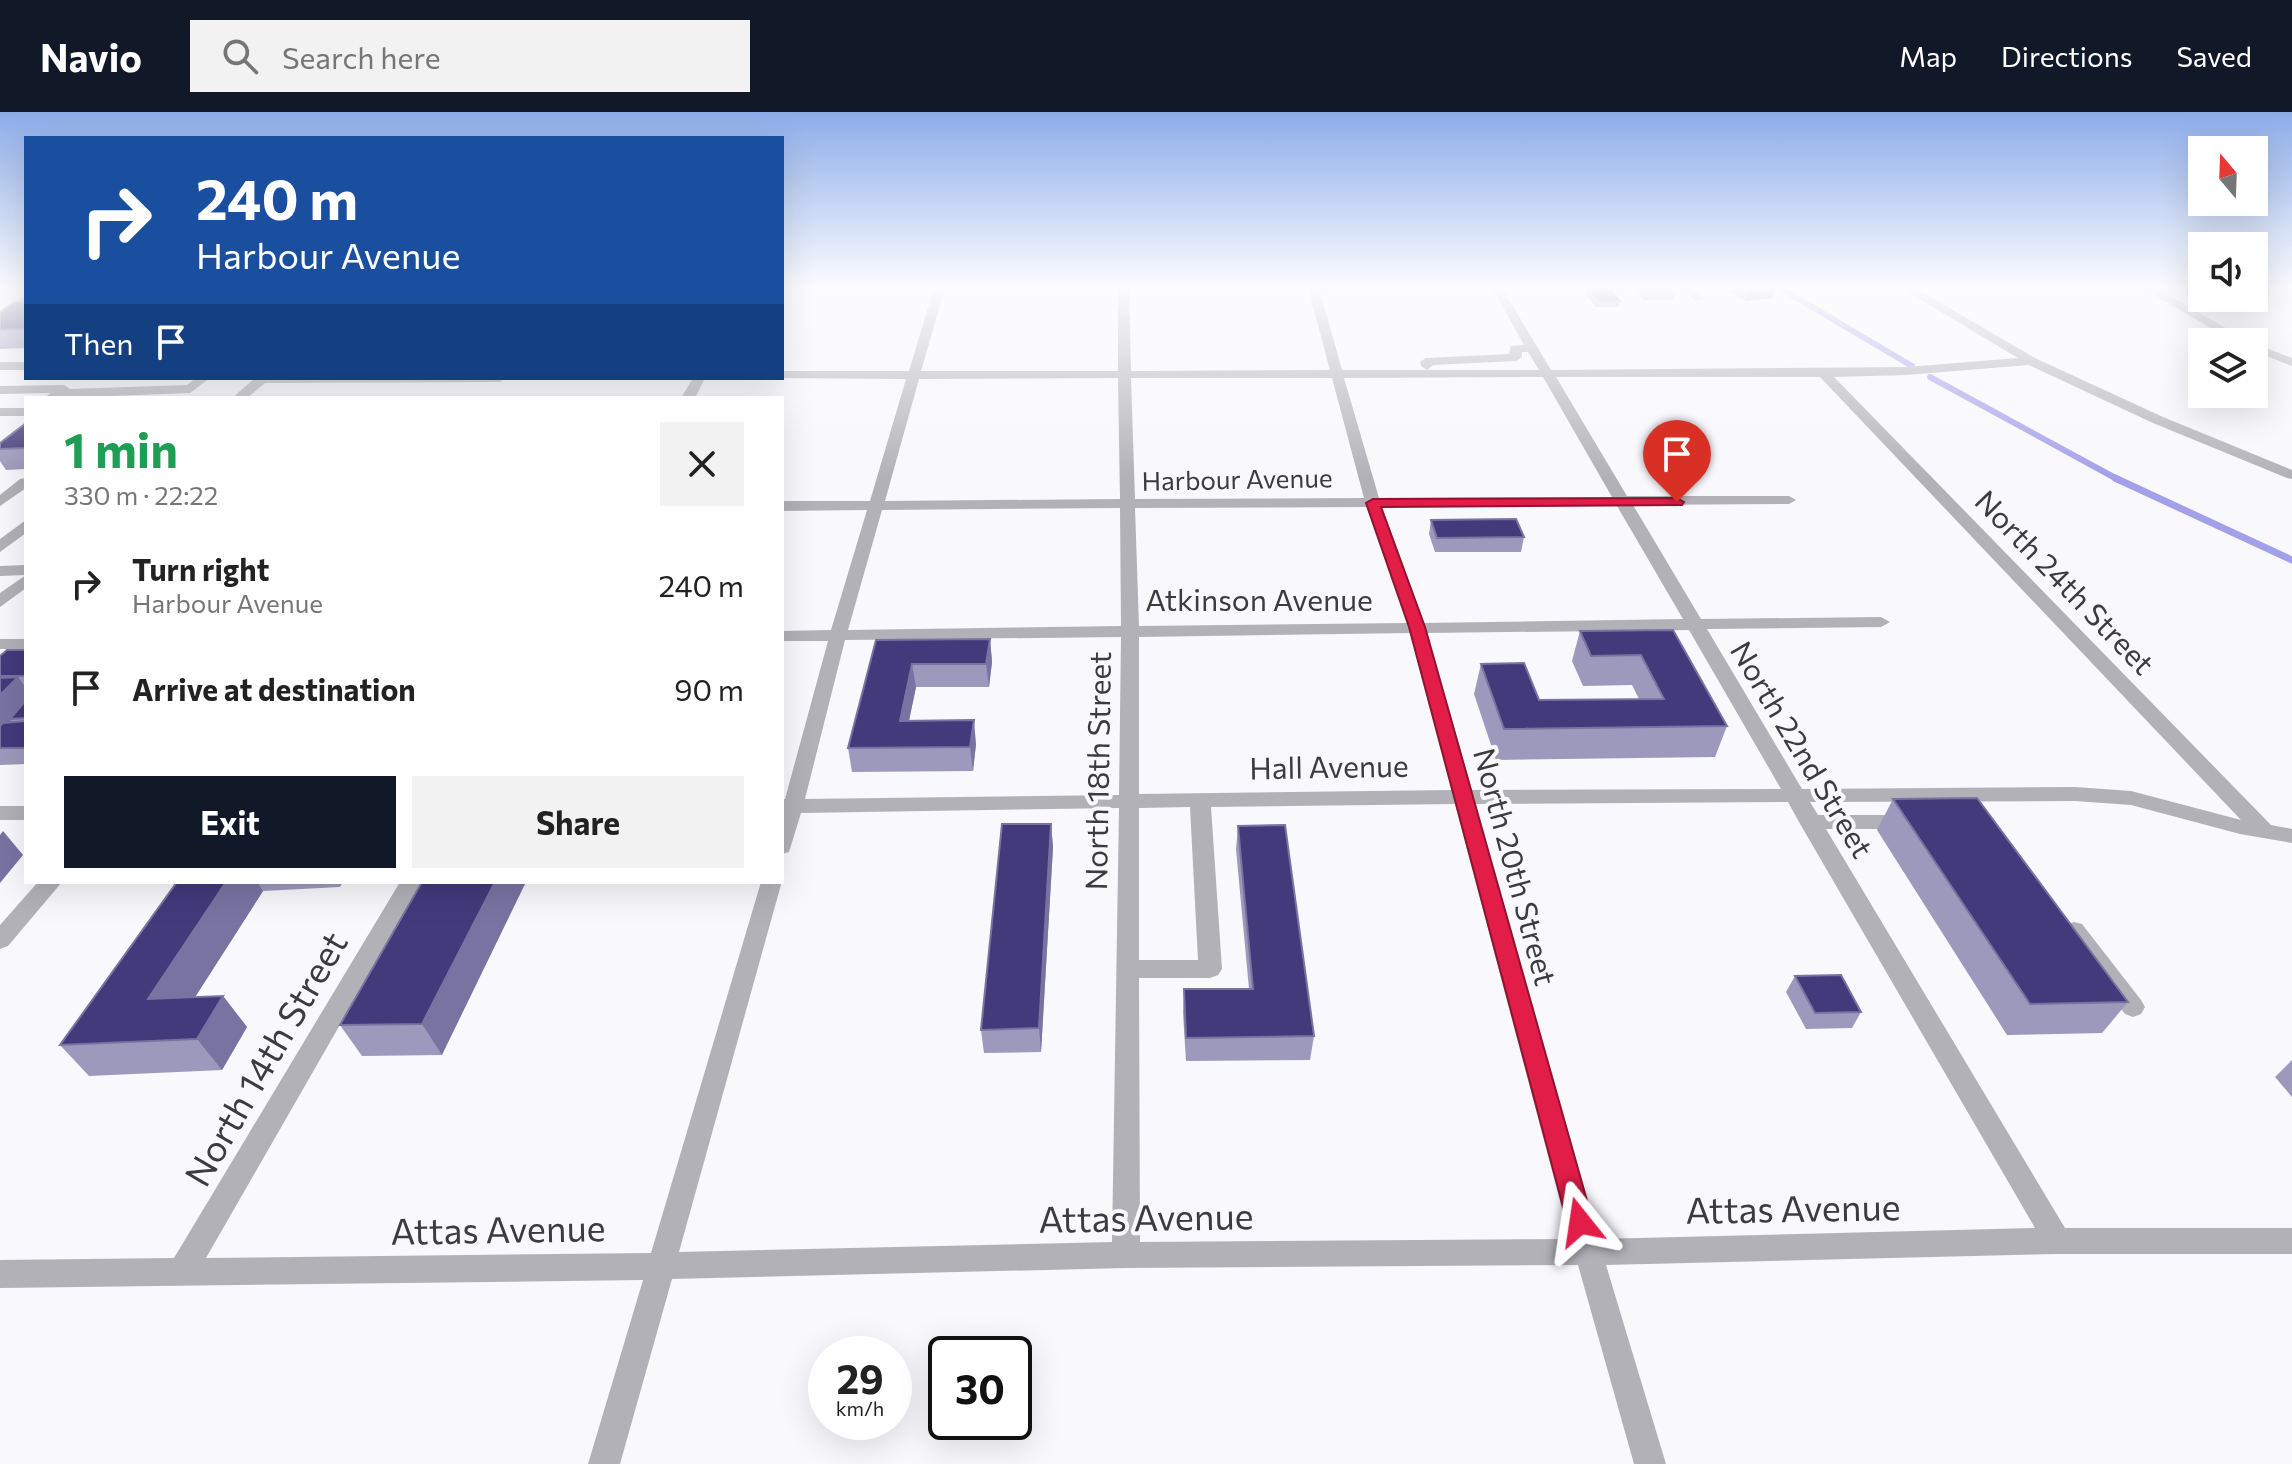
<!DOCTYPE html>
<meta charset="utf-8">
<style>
body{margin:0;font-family:Commissioner,sans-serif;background:#f2f2f2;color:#222;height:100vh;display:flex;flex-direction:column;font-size:30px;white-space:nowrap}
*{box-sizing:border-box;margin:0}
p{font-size:26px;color:#767676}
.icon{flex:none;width:44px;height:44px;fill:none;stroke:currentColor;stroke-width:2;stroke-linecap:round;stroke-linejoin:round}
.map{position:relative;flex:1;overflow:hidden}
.side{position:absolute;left:24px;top:284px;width:760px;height:488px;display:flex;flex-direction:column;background:#fff;border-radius:0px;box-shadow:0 8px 32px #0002}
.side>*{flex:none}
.guide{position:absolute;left:24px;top:24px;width:760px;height:244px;border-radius:0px;box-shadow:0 8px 32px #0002;background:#1a4fa0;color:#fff;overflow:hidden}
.needle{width:52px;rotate:341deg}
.controls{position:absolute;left:2188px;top:24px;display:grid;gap:16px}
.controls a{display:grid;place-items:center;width:80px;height:80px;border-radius:0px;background:#fff;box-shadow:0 8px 32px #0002;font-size:40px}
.speed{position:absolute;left:808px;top:1224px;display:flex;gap:16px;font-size:40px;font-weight:700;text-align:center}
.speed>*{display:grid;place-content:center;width:104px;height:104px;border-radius:50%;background:#fff;box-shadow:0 8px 32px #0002;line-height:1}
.speed small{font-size:20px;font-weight:400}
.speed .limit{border:4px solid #111;border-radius:12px;background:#fff;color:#111}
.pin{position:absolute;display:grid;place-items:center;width:68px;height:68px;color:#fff;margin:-82px -34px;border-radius:50% 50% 50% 0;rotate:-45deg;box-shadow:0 0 8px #0007}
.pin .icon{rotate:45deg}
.me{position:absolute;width:88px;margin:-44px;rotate:345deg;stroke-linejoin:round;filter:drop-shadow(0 0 6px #0008)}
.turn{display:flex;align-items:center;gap:28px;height:168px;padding:0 40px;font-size:36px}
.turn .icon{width:104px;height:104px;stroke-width:2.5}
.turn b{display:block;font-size:56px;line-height:68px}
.then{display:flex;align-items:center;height:76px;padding:0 40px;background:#0003;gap:16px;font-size:30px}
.round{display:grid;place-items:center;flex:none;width:84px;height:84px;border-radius:0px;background:#f2f2f2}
.overview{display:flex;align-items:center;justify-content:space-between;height:136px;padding:0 40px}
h1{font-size:48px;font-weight:700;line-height:60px;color:#1e9e55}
.primary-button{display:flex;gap:16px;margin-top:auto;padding:16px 40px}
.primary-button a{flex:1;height:92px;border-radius:0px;background:#111827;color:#fff;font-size:32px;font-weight:700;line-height:92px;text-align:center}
.primary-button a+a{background:#f2f2f2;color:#222}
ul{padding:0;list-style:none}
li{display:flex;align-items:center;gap:24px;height:104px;padding:0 40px}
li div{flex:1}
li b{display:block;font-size:30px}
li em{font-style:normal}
header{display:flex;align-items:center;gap:48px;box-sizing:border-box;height:112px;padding:0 40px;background:#111827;color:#fff}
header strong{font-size:38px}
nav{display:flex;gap:44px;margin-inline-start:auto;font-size:28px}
.search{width:560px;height:72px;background:#f2f2f2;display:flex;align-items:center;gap:20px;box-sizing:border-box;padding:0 28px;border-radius:0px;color:#767676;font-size:30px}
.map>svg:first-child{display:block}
</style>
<header>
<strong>Navio</strong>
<div class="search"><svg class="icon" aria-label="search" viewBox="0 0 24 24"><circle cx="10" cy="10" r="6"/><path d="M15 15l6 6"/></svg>Search here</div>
<nav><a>Map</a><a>Directions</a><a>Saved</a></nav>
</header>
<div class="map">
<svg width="2292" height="1352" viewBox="0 0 2292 1352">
<rect width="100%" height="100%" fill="#f8f8fd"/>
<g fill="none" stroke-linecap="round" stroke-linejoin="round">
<path stroke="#a39fe9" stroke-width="6" d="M1780,176L1912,254
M1930,265L2119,368"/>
<path stroke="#a39fe9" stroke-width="7" d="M2115,366L2292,448"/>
<path fill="#b1b1b7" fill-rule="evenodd" d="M934,176H945L921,259H1118V176H1129L1131,259L1330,258L1308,176H1319L1342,258H1539L1528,240H1522V245L1516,249L1433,253L1427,258L1421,254L1420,250L1426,246L1509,242L1511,234L1524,233L1492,176H1502L1551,258L1906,255L2018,246L1901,176H1915L2035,246L2163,305L2292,358V367L2287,366L2153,311L2029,253L1906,263L1834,265L2271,713L2292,717V731L2240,722L2131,693L2075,689L1810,690L1818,703H1906L1913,705L1916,710L1913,715L1906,717H1826L2065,1116H2292V1142H2057L1606,1153L1666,1352H1634L1578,1153L1126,1156L672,1167L620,1352H588L643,1168L0,1176V1148L174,1146L400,770H422L206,1146L651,1141L761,770L782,769L679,1140L1112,1130L1119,696L801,701L789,740L782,742V687H785L828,529H782V519L831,518L867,398L782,399V389H870L906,267L779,266H782V259H909ZM1543,265L1612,385L1379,386L1344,266ZM1556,265H1820L2241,708L2131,679L2075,675L1802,677L1707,517L1881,515L1890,510L1881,505L1701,507L1633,393L1789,392L1796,388L1789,384H1627ZM1118,266L1120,387L885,389L919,267ZM1131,266H1332L1364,386L1135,387ZM1617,394L1683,507L1424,511L1382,395ZM1367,395L1407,511L1139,514L1135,396ZM1120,396L1121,514L848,518L882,398ZM1689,518L1781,677L1472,678L1427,521ZM1410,521L1452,678L1139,682V525ZM1121,525L1119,683L805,687L845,528ZM1788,690L1799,710L2035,1116L1598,1127L1475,692ZM1455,692L1570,1127L1140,1130L1139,866H1210L1218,863L1222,857L1211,695ZM1190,695L1198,848H1139V696Z
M1684,176H1695L1705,187L1695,189Z
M2142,176H2156L2250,230H2235Z
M26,184V192L0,208V199Z
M2254,231L2292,246V254L2254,239Z
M0,250H26V258H0Z
M196,266H210L190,281L60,286H45L50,281L0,282V274L64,273L70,277L187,273Z
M255,266H506L500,270L265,271L247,286H232Z
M693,266H705L695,286H681Z
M0,296H26V304H0Z
M26,366V376L0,394V383L20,367Z
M26,408V421L0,440V427Z
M26,453V463L0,464V454Z
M26,463V476L0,495V481Z
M0,527H26V537H0Z
M0,694H26V708H0Z
M38,770H62L8,834L0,837V813Z
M2074,810L2082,812L2141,888L2145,895L2141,902L2133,905L2125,902L2066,824L2063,818L2066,812Z"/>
</g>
<path fill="#9d99bc" d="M1633,176H1677L1673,188H1643Z
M1725,176H1775L1772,186L1745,189Z
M1588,177L1620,189L1619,195H1596L1586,183Z
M26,190V236L0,237V200Z
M26,311V357L6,358L0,349V331Z
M1431,408L1524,425L1521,440H1435L1429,422Z
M1673,518L1727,614L1715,645L1496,648L1474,582L1481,552L1539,588L1639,587L1632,573L1583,574L1572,549L1580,519Z
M990,527L992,550L989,575H916L909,609L976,632L973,659L852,660L848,636L876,528Z
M26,538V652L0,653V544Z
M1893,687L2128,890L2102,921L2007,923L1877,718Z
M1051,712L1053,735L1041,940L984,941L981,918Z
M1238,714L1314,924L1310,948L1186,949L1183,901L1184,877H1249L1236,737Z
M177,770H343L340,775L263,779L195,885L223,884L247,915L222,958L89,964L60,933Z
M422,770L442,943L362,944L340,913Z
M1795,864L1861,900L1852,916L1806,917L1786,880Z
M2292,948V985L2275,965Z"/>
<path fill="#7973a2" d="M1757,176H1775L1772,186L1745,189L1749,177Z
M990,527L992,550L989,575L986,552Z
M912,552L916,575L904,632L900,609Z
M18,565L26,576V597L10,607L12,611L0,624V583Z
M974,608L976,632L973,659L970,635Z
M1051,712L1053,735L1041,940L1039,916Z
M3,719L23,743L0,771V723Z
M226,770H257L263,779L174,918L148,887Z
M495,770H526L442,943L422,912Z
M223,884L247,915L222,958L197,927Z"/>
<path fill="#423a7b" stroke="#7973a2" stroke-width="2" d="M1610,176L1620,189H1598L1588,177Z
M14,190H26V217L0,218V200Z
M26,311V336L0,337V331Z
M1516,407L1524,425L1437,426L1431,408Z
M1673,518L1727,614L1504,617L1481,552L1524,551L1539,588L1664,587L1641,543L1591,544L1580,519Z
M990,527L986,552H912L900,609L974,608L970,635L848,636L876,528Z
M7,538H26V564H0V544Z
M18,565L0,583V566Z
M26,588V606L10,607Z
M26,609V636H0V614L3,611Z
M1977,686L2128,890L2030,892L1893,687Z
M1002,712H1051L1039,916L981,918Z
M1285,713L1314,924L1186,926L1184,877H1253L1238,714Z
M177,770H226L148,887L223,884L197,927L60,933Z
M422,770H495L422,912L340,913Z
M1841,863L1861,900L1815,901L1795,864Z"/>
<linearGradient id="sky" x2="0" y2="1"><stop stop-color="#8cace8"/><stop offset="0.48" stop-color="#fcfcfe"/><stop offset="1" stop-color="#fcfcfe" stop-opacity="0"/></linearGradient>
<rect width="2292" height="365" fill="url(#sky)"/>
<path fill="#e11d48" stroke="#92132f" stroke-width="2" d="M1677,386L1684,390L1682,393L1381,395L1425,515L1593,1110L1589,1118L1580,1122L1571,1118L1567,1110L1409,515L1366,391L1373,387Z"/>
<g text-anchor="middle" stroke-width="8" stroke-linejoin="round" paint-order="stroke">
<g font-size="26" fill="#3b3b40" stroke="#f8f8fd">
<text transform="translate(1237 368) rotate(-1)" y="9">Harbour Avenue</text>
</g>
<g font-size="30" fill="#3b3b40" stroke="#f8f8fd">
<text transform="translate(2064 471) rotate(46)" y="10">North 24th Street</text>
<text x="1259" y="499">Atkinson Avenue</text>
<text transform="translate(1801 638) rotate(59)" y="10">North 22nd Street</text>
<text transform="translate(1329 656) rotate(-1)" y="10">Hall Avenue</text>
<text transform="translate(1099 659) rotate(-89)" y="10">North 18th Street</text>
<text transform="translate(1514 755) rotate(75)" y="10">North 20th Street</text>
</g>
<g font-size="36" fill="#3b3b40" stroke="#f8f8fd">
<text transform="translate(266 947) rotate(-60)" y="13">North 14th Street</text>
<text transform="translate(1793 1097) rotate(-1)" y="13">Attas Avenue</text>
<text transform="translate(1146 1106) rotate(-1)" y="13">Attas Avenue</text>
<text transform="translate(498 1118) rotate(-1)" y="13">Attas Avenue</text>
</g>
</g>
</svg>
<div class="controls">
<a><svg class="needle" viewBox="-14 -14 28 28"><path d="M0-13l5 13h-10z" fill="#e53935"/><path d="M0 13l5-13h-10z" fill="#767676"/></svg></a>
<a><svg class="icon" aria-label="sound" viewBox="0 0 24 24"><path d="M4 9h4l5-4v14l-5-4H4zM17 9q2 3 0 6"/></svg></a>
<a><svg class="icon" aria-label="layers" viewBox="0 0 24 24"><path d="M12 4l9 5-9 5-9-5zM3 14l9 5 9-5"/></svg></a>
</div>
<div class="speed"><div>29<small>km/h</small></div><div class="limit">30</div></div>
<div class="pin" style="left:1677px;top:390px;background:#d93025"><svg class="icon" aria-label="arrive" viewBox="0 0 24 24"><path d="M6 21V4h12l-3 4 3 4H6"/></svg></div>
<svg class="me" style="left:1580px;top:1110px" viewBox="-20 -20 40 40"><path d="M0-17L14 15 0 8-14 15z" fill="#e11d48" stroke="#fff" stroke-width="4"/></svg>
<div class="guide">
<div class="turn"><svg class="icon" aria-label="right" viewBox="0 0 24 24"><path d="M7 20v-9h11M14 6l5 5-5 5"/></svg><div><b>240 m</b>Harbour Avenue</div></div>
<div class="then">Then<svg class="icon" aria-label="arrive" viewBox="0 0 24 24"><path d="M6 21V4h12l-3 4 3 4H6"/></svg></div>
</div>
<section class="side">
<div class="overview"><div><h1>1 min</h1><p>330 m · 22:22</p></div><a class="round"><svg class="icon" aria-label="close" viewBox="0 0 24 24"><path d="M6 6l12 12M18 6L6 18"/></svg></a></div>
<ul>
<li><svg class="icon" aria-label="right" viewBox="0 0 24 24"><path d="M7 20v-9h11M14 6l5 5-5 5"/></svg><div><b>Turn right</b><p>Harbour Avenue</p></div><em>240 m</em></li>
<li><svg class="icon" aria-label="arrive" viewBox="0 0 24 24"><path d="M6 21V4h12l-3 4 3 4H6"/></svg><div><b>Arrive at destination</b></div><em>90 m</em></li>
</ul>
<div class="primary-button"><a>Exit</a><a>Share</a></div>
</section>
</div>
